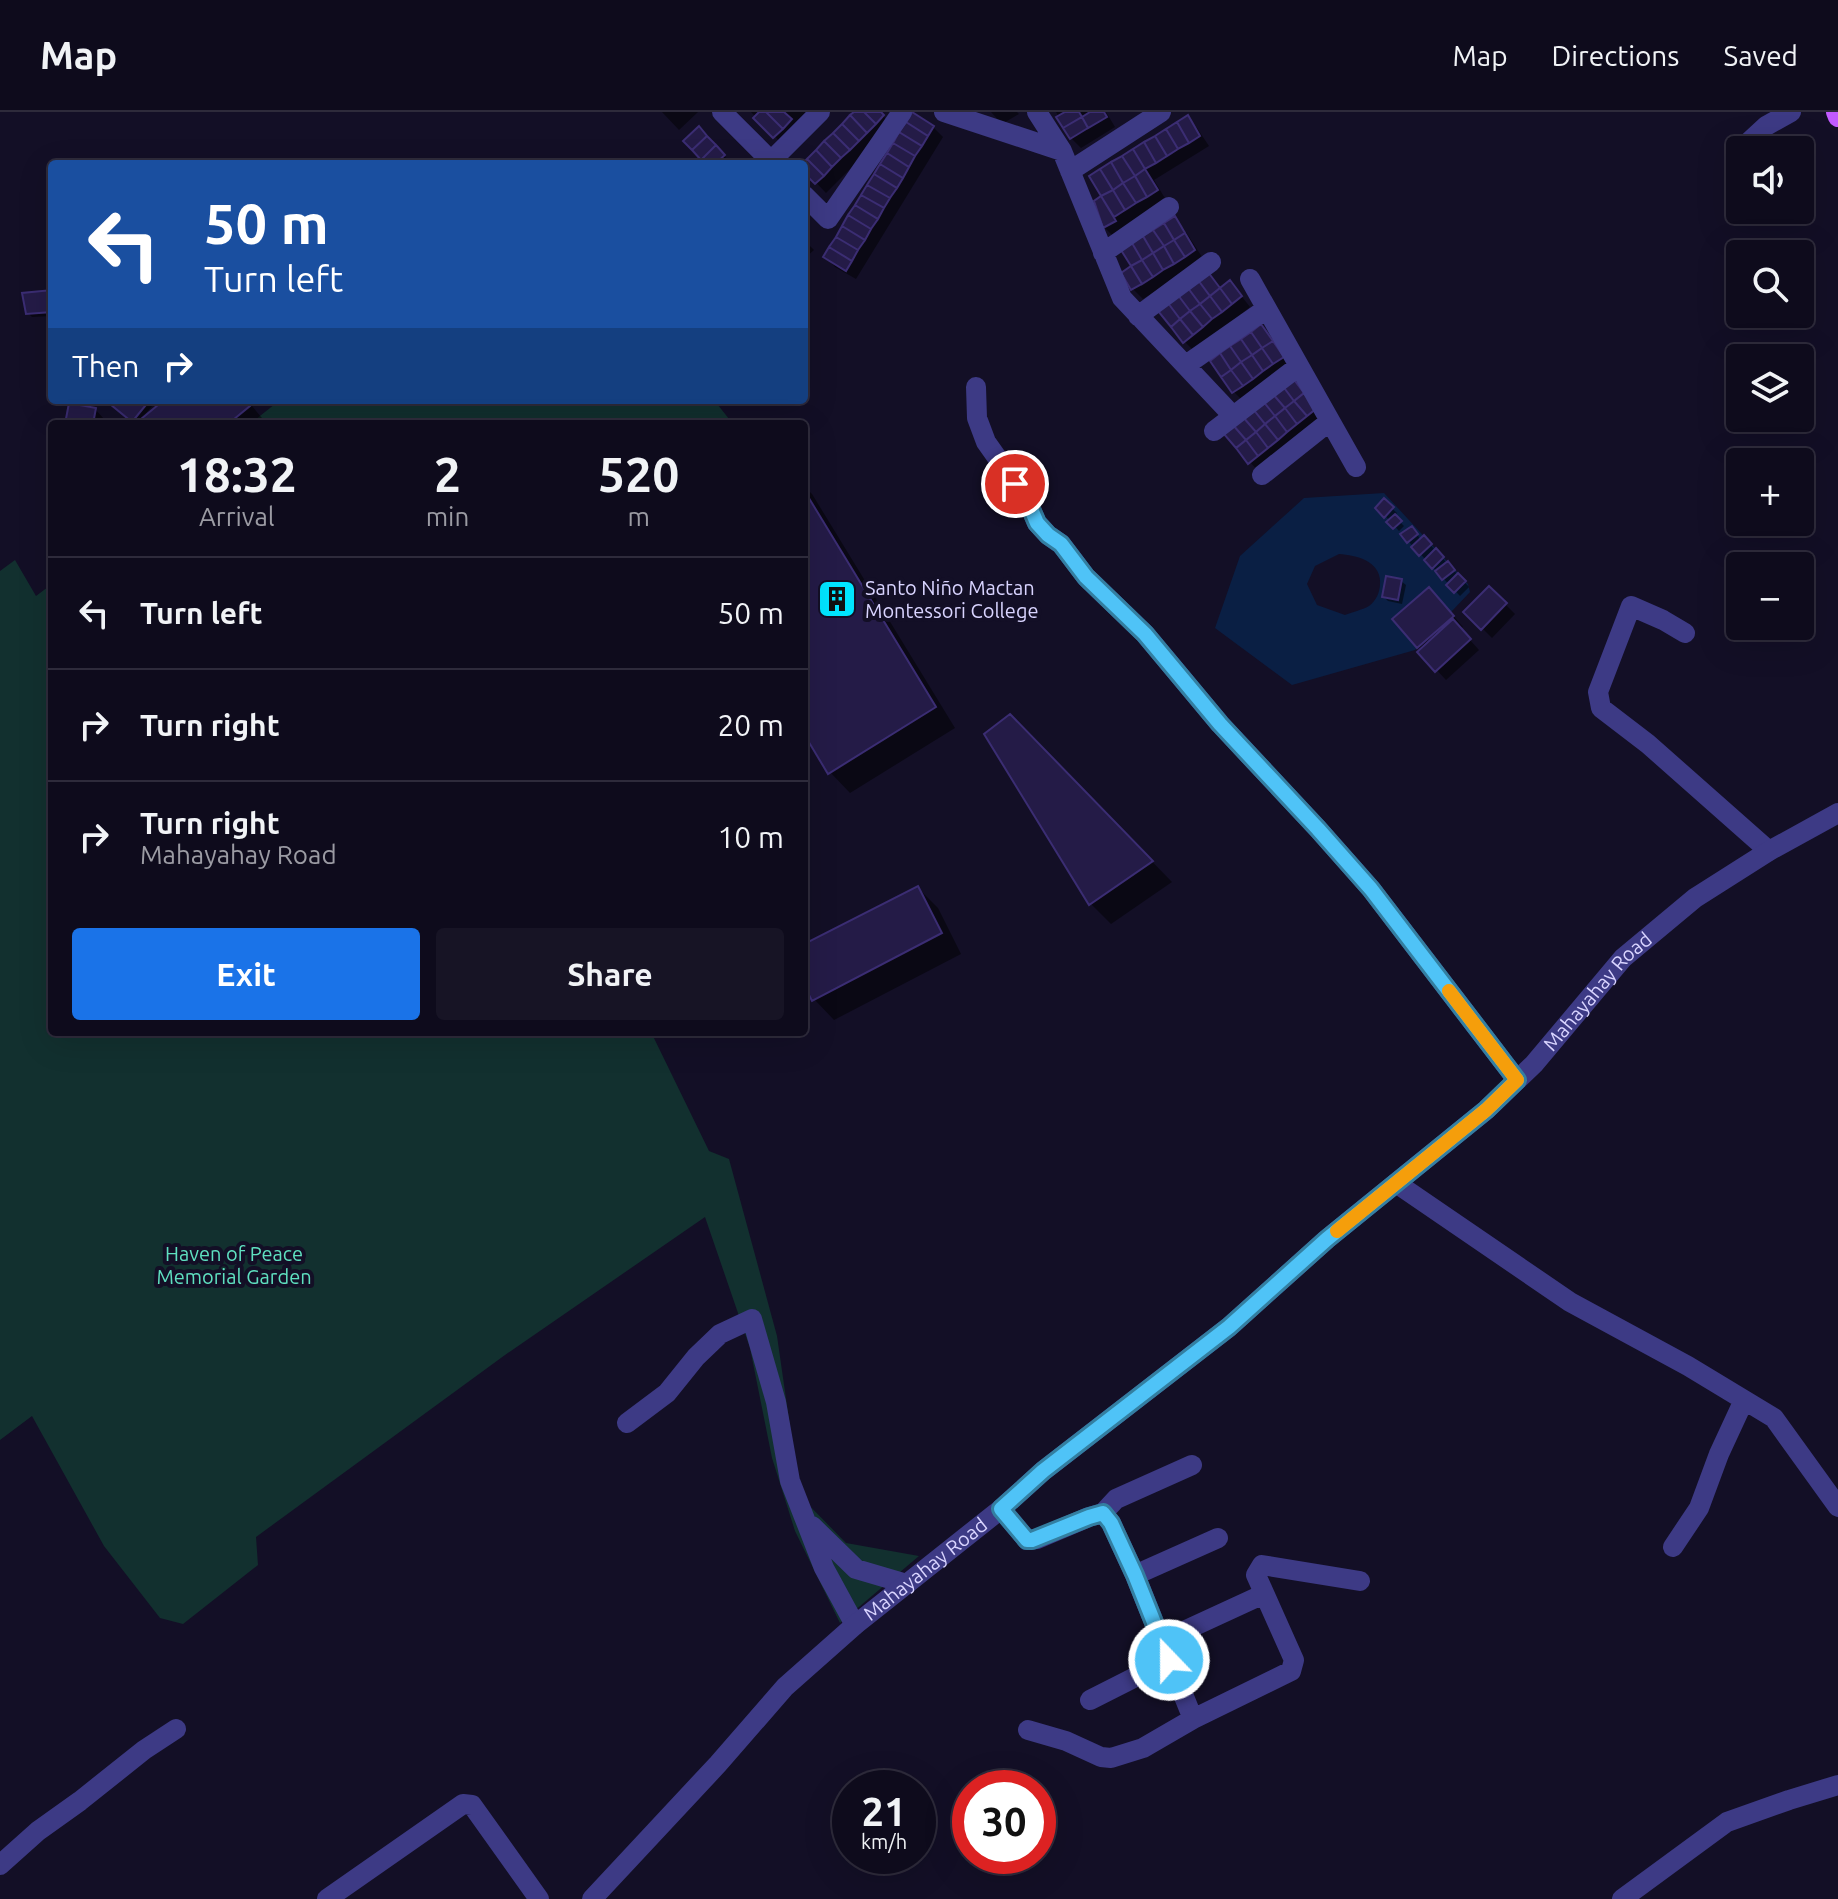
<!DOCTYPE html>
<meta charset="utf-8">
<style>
body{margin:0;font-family:Ubuntu,sans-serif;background:#171425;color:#f1f3f6;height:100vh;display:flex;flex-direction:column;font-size:30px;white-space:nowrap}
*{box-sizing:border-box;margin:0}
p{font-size:26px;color:#9b9ba3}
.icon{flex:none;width:44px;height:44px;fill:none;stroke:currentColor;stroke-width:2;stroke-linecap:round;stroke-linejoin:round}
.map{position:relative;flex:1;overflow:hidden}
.panel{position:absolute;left:48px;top:308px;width:760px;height:616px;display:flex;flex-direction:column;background:#0e0b1c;border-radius:8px;box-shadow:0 8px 32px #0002,0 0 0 2px #2e2b3b}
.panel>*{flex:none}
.guide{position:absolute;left:48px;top:48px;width:760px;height:244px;border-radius:8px;box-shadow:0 8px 32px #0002,0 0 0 2px #2e2b3b;background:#1a4fa0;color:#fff;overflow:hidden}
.fabs{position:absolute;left:1726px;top:24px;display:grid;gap:16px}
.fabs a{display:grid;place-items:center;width:88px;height:88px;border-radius:8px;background:#0e0b1c;box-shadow:0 8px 32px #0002,0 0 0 2px #2e2b3b;font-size:40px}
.speed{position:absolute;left:832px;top:1658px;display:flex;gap:16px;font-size:40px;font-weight:700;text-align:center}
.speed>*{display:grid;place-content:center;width:104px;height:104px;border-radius:50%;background:#0e0b1c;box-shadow:0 8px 32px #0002,0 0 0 2px #2e2b3b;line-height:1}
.speed small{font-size:20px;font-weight:400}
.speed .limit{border:12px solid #d22;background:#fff;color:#111}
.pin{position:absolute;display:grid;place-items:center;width:68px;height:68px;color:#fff;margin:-34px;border:4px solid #fff;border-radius:50%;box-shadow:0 2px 8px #0007}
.me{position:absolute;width:88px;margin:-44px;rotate:338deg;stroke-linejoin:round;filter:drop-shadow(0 0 6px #0008)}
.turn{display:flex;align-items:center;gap:28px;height:168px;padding:0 24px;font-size:36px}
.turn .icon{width:104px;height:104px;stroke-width:2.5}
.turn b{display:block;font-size:56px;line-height:68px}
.then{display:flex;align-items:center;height:76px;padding:0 24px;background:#0003;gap:16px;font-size:30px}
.eta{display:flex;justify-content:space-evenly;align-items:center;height:136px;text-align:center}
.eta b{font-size:48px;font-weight:600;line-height:56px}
.cta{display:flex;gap:16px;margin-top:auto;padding:16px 24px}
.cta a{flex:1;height:92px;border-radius:8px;background:#1a73e8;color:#fff;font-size:32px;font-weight:600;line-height:92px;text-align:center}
.cta a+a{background:#171425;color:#f1f3f6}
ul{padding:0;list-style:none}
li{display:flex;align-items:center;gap:24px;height:112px;padding:0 24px;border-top:2px solid #2e2b3b}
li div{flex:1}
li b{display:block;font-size:30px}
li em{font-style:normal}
header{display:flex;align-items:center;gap:48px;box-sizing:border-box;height:112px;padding:0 40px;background:#0e0b1c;border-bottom:2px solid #2e2b3b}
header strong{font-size:38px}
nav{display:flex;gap:44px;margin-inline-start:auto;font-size:28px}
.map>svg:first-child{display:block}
</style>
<header>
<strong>Map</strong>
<nav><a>Map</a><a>Directions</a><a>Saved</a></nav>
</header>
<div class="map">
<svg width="1838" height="1787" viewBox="0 0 1838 1787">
<rect width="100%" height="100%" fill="#130f26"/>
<path fill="#12302f" d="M280,288H714L733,312H250Z
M15,448L36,484L52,472V920H651L709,1039L729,1047L777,1224L800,1384L846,1431L919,1444L840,1511L795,1419L772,1346L750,1236L705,1105L505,1243L256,1425L258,1453L183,1512L160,1506L104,1434L32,1304L0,1328V459Z"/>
<path fill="#0a1f44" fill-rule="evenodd" d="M1384,381L1468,472L1470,480L1415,538L1292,573L1215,516L1240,444L1304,386ZM1339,442C1357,443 1382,450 1380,472C1380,480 1376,489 1369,494C1362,498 1352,500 1345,503L1317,493L1307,472L1315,454Z"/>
<path fill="#0007" d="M662,0H698L679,18Z
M751,0H818L784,34Z
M856,0H879L893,14L826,81L804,58V52Z
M991,0H1017L1019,2L1002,12Z
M1056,0H1106L1115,15L1081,36L1071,26Z
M1188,6L1197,16L1209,34L1154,68L1166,88L1114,125L1104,115L1097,90Z
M933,15L943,25L856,167L835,155L826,145Z
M698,17L732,52H708Z
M1174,107L1184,117L1204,148L1143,187L1133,177L1124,162L1134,155Z
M804,128L814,138L804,147Z
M1217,173L1221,178L1239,181L1250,195L1194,239L1184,229Z
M52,180V204L32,205L28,201Z
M1261,215L1271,224L1292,255L1244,290L1234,280L1212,249Z
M1291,268L1325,306L1259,360L1250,350Z
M107,288H157L143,305L167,288H247L267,312H137Z
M95,297L104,307V312H67Z
M804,374L812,382L955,616L850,681L830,660L804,618Z
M1384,389L1397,401L1394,404L1404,414L1399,419L1378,396Z
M1416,421L1421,428L1424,426L1469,475L1460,484L1408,429Z
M1401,469L1406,473L1402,492L1388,489L1384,485Z
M1489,476L1515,502L1492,526L1466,500Z
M1439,487L1463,515L1460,517L1479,538L1446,568L1420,540L1422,539L1395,507Z
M1010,604L1172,770L1111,812L1091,792L987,622Z
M918,776L938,796L961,842L834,908L814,887L804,868V834Z"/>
<path fill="#241b47" stroke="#3b2d73" stroke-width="2" d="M759,0H766L783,17L773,26L753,6Z
M766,0H784L792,7L783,17Z
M854,0H864L876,12L867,21L850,3Z
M864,0H881L884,3L876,12Z
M912,0L934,14L928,24L906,10Z
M1065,0H1079L1082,5L1063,16L1056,5Z
M1090,0H1104L1107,5L1088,16L1082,5Z
M850,3L867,21L859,29L842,12Z
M1188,3L1200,24L1189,31L1177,10Z
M1082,5L1088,16L1070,27L1063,16Z
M906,10L928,24L922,34L899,20Z
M1177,10L1189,31L1178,37L1166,17Z
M842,12L859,29L850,38L833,21Z
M699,14L707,24L692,38L683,29Z
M1166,17L1178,37L1167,44L1155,24Z
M899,20L922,34L915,44L893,31Z
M833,21L850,38L841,46L824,29Z
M707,24L716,33L701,48L692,38Z
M1155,24L1167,44L1156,51L1144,30Z
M824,29L841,46L832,55L816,38Z
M1144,30L1156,51L1145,57L1133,37Z
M893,31L915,44L909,55L887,41Z
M716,33L725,43L715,52H705L701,48Z
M1133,37L1145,57L1135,64L1122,44Z
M816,38L832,55L824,64L807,47Z
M887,41L909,55L903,66L880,52Z
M1122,44L1135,64L1123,71L1111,50Z
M807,47L824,64L815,72L804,61V52H802Z
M1111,50L1123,71L1113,78L1100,57Z
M880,52L903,66L897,76L874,62Z
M1100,57L1113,78L1101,84L1089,64Z
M1145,57L1158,78L1147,85L1135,64Z
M874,62L897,76L890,86L867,73Z
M1135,64L1147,85L1136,91L1123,71Z
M1123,71L1136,91L1125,98L1113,78Z
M867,73L890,86L884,96L861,83Z
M1113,78L1125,98L1114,105L1101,84Z
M861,83L884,96L878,107L855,93Z
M1101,84L1116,109L1103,116L1094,89Z
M855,93L878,107L871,117L848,103Z
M848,103L871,117L865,128L842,114Z
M1175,104L1185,121L1174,128L1164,111Z
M1164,111L1174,128L1164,134L1153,118Z
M842,114L865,128L858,138L836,125Z
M1153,118L1164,134L1153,141L1143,124Z
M1185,121L1195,138L1185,145L1174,128Z
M1143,124L1153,141L1142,148L1132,131Z
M836,125L858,138L852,149L829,135Z
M1174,128L1185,145L1174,152L1164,134Z
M1132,131L1142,148L1131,154L1121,138Z
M1164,134L1174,152L1163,158L1153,141Z
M829,135L852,149L846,159L823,145Z
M1153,141L1163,158L1153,165L1142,148Z
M1142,148L1153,165L1142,172L1131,154Z
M1131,154L1142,172L1131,178L1121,161Z
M1208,160L1220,176L1210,184L1198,168Z
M1198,168L1210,184L1200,192L1188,176Z
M1230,168L1242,184L1232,192L1220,176Z
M1188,176L1200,192L1190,199L1178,183Z
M1220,176L1232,192L1222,200L1210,184Z
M52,178V200L26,202L22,181Z
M1178,183L1190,199L1180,207L1168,191Z
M1210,184L1222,200L1212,207L1200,192Z
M1168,191L1180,207L1171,215L1158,199Z
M1200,192L1212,207L1203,215L1190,199Z
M1190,199L1203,215L1193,223L1180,207Z
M1180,207L1193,223L1183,231L1171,215Z
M1261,212L1273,229L1262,236L1251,220Z
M1251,220L1262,236L1252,243L1241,227Z
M1241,227L1252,243L1241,250L1230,234Z
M1273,229L1284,245L1273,252L1262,236Z
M1230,234L1241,250L1231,258L1220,241Z
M1262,236L1273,252L1263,259L1252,243Z
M1220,241L1231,258L1221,265L1210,249Z
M1252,243L1263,259L1253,267L1241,250Z
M1241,250L1253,267L1243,274L1231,258Z
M1231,258L1243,274L1232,281L1221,265Z
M1292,265L1304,281L1294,289L1282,273Z
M1282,273L1294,289L1285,296L1272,281Z
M1272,281L1285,296L1275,304L1263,289Z
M1304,281L1317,296L1307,304L1294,289Z
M105,288H150L132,310Z
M164,288H246L250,294L228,312H135Z
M1263,289L1275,304L1265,312L1253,297Z
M1294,289L1307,304L1297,312L1285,296Z
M69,291L96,296L93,312H65Z
M1285,296L1297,312L1287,320L1275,304Z
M1253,297L1265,312L1256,320L1243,305Z
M1275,304L1287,320L1278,328L1265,312Z
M1243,305L1256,320L1246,328L1233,313Z
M1265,312L1278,328L1268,336L1256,320Z
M1233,313L1246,328L1236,336L1223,321Z
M1256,320L1268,336L1258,344L1246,328Z
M1246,328L1258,344L1248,352L1236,336Z
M804,378L936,595L828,662L804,622Z
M1384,386L1394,395L1384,406L1375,396Z
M1395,402L1402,409L1393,417L1386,410Z
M1412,414L1418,422L1407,431L1400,422Z
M1424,423L1432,432L1419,444L1411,435Z
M1436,436L1444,445L1432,457L1424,448Z
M1448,449L1455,458L1442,468L1435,459Z
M1458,461L1466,469L1454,481L1446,473Z
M1386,464L1402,467L1398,488L1382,485Z
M1489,474L1507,491L1481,518L1463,500Z
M1429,475L1454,504L1417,536L1392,507Z
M1453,507L1471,527L1435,560L1417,540Z
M1010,602L1153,749L1089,793L984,622Z
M918,774L942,821L812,889L804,873V832Z"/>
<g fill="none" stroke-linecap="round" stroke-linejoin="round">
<path stroke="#3d3a85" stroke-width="20" d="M722,0L774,52
M944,0L1062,39
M1037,0L1062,39L1122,186L1233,304
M1740,38L1766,14L1791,0
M771,49L820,0
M1070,59L1161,0
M804,83L828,107L902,0
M1103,141L1169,95
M1250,167L1356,355
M1138,204L1211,150
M1186,253L1266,197
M976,275L977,306L986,330L1027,388L1037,411L1048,423L1061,432L1086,465L1145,522L1220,612L1318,717L1371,777L1517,968
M1214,319L1299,254
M1262,363L1330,309
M1685,521L1663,508L1631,494L1598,580L1601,596L1648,632L1769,739
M1396,1071L1570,1190L1688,1254L1774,1306L1838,1395
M627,1311L667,1281L696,1245L720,1222L752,1207L776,1290L790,1369L824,1456L855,1513
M1001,1397L1027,1428L1037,1427L1089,1405L1103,1401L1116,1387L1192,1353
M1103,1401L1111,1411L1135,1463L1193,1607
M812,1414L856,1457L907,1472
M1673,1435L1699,1396L1719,1342L1744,1288
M1135,1463L1218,1426
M1162,1529L1264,1482
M1090,1588L1169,1548
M1028,1618L1066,1629L1101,1645L1111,1646L1143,1636L1193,1607L1291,1559L1294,1548L1256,1463L1262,1453L1360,1469
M0,1753L38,1719L80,1689L144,1638L176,1617
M327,1787L463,1692L472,1693L539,1787
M1622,1787L1727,1710L1789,1688L1838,1673"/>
<path stroke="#3d3a85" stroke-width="20" id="s1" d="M592,1787L718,1652L785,1575L855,1513L1001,1397L1043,1359L1229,1215L1327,1127L1486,998L1534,952L1623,846L1695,786L1769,739L1838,701"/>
<path stroke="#c25bff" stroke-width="20" d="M1836,0L1838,5"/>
</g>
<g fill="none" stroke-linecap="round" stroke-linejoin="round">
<g stroke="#337fa1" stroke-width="20">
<path id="route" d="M1015,372L1027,388L1037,411L1048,423L1061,432L1086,465L1145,522L1220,612L1318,717L1371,777L1517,968L1486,998L1327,1127L1229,1215L1043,1359L1001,1397L1027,1428H1032L1089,1405L1103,1401L1111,1411L1135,1463L1169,1548"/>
</g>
<use href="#route" stroke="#4fc3f7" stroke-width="14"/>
<path stroke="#f59e0b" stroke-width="14" d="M1337,1119L1486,998L1517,968L1449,879"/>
</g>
<defs>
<g id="building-square" transform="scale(2)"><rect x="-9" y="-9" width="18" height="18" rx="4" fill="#00e5ff" stroke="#130f26"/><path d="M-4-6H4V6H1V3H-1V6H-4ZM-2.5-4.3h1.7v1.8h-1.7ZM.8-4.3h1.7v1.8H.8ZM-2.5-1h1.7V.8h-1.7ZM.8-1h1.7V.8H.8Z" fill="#111"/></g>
</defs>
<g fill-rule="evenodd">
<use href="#building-square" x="837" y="487"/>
</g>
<g text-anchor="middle" stroke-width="8" stroke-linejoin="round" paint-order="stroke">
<g font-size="20" fill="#d9d4ff" stroke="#130f26" text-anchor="start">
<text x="865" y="483">Santo Niño Mactan<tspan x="865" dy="23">Montessori College</tspan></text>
</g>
<g font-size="20" fill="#d9d4ff" stroke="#130f26">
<text dy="7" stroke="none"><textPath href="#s1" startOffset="1358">Mahayahay Road</textPath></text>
<text dy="7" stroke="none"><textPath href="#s1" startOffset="470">Mahayahay Road</textPath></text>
</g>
<g font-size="20" fill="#5fe0c0" stroke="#130f26">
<text x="234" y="1149">Haven of Peace<tspan x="234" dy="23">Memorial Garden</tspan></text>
</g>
</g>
</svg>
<div class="fabs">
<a><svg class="icon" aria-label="sound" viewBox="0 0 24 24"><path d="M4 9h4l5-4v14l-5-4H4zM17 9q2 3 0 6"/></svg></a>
<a><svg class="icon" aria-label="search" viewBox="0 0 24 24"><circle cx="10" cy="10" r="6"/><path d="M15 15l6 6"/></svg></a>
<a><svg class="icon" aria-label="layers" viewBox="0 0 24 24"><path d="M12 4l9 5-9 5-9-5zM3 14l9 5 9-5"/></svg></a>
<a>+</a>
<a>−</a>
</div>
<div class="speed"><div>21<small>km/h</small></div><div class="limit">30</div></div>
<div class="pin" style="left:1015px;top:372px;background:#d93025"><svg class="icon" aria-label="arrive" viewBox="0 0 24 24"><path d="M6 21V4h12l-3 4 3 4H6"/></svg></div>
<svg class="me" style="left:1169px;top:1548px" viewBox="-20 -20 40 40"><circle r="17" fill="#4fc3f7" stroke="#fff" stroke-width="3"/><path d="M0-11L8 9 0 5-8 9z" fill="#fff"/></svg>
<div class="guide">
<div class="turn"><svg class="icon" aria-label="left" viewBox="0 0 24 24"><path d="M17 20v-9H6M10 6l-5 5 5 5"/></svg><div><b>50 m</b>Turn left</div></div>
<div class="then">Then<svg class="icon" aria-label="right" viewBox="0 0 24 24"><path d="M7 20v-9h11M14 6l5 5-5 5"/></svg></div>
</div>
<section class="panel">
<div class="eta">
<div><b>18:32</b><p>Arrival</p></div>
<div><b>2</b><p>min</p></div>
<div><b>520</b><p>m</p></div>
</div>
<ul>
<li><svg class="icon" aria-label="left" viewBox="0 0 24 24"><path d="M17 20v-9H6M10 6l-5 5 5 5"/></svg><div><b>Turn left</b></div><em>50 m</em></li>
<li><svg class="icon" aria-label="right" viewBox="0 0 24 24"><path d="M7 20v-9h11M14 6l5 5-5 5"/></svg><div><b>Turn right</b></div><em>20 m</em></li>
<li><svg class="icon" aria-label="right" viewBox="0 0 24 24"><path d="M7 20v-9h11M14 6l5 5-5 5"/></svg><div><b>Turn right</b><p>Mahayahay Road</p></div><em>10 m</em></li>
</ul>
<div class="cta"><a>Exit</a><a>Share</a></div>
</section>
</div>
